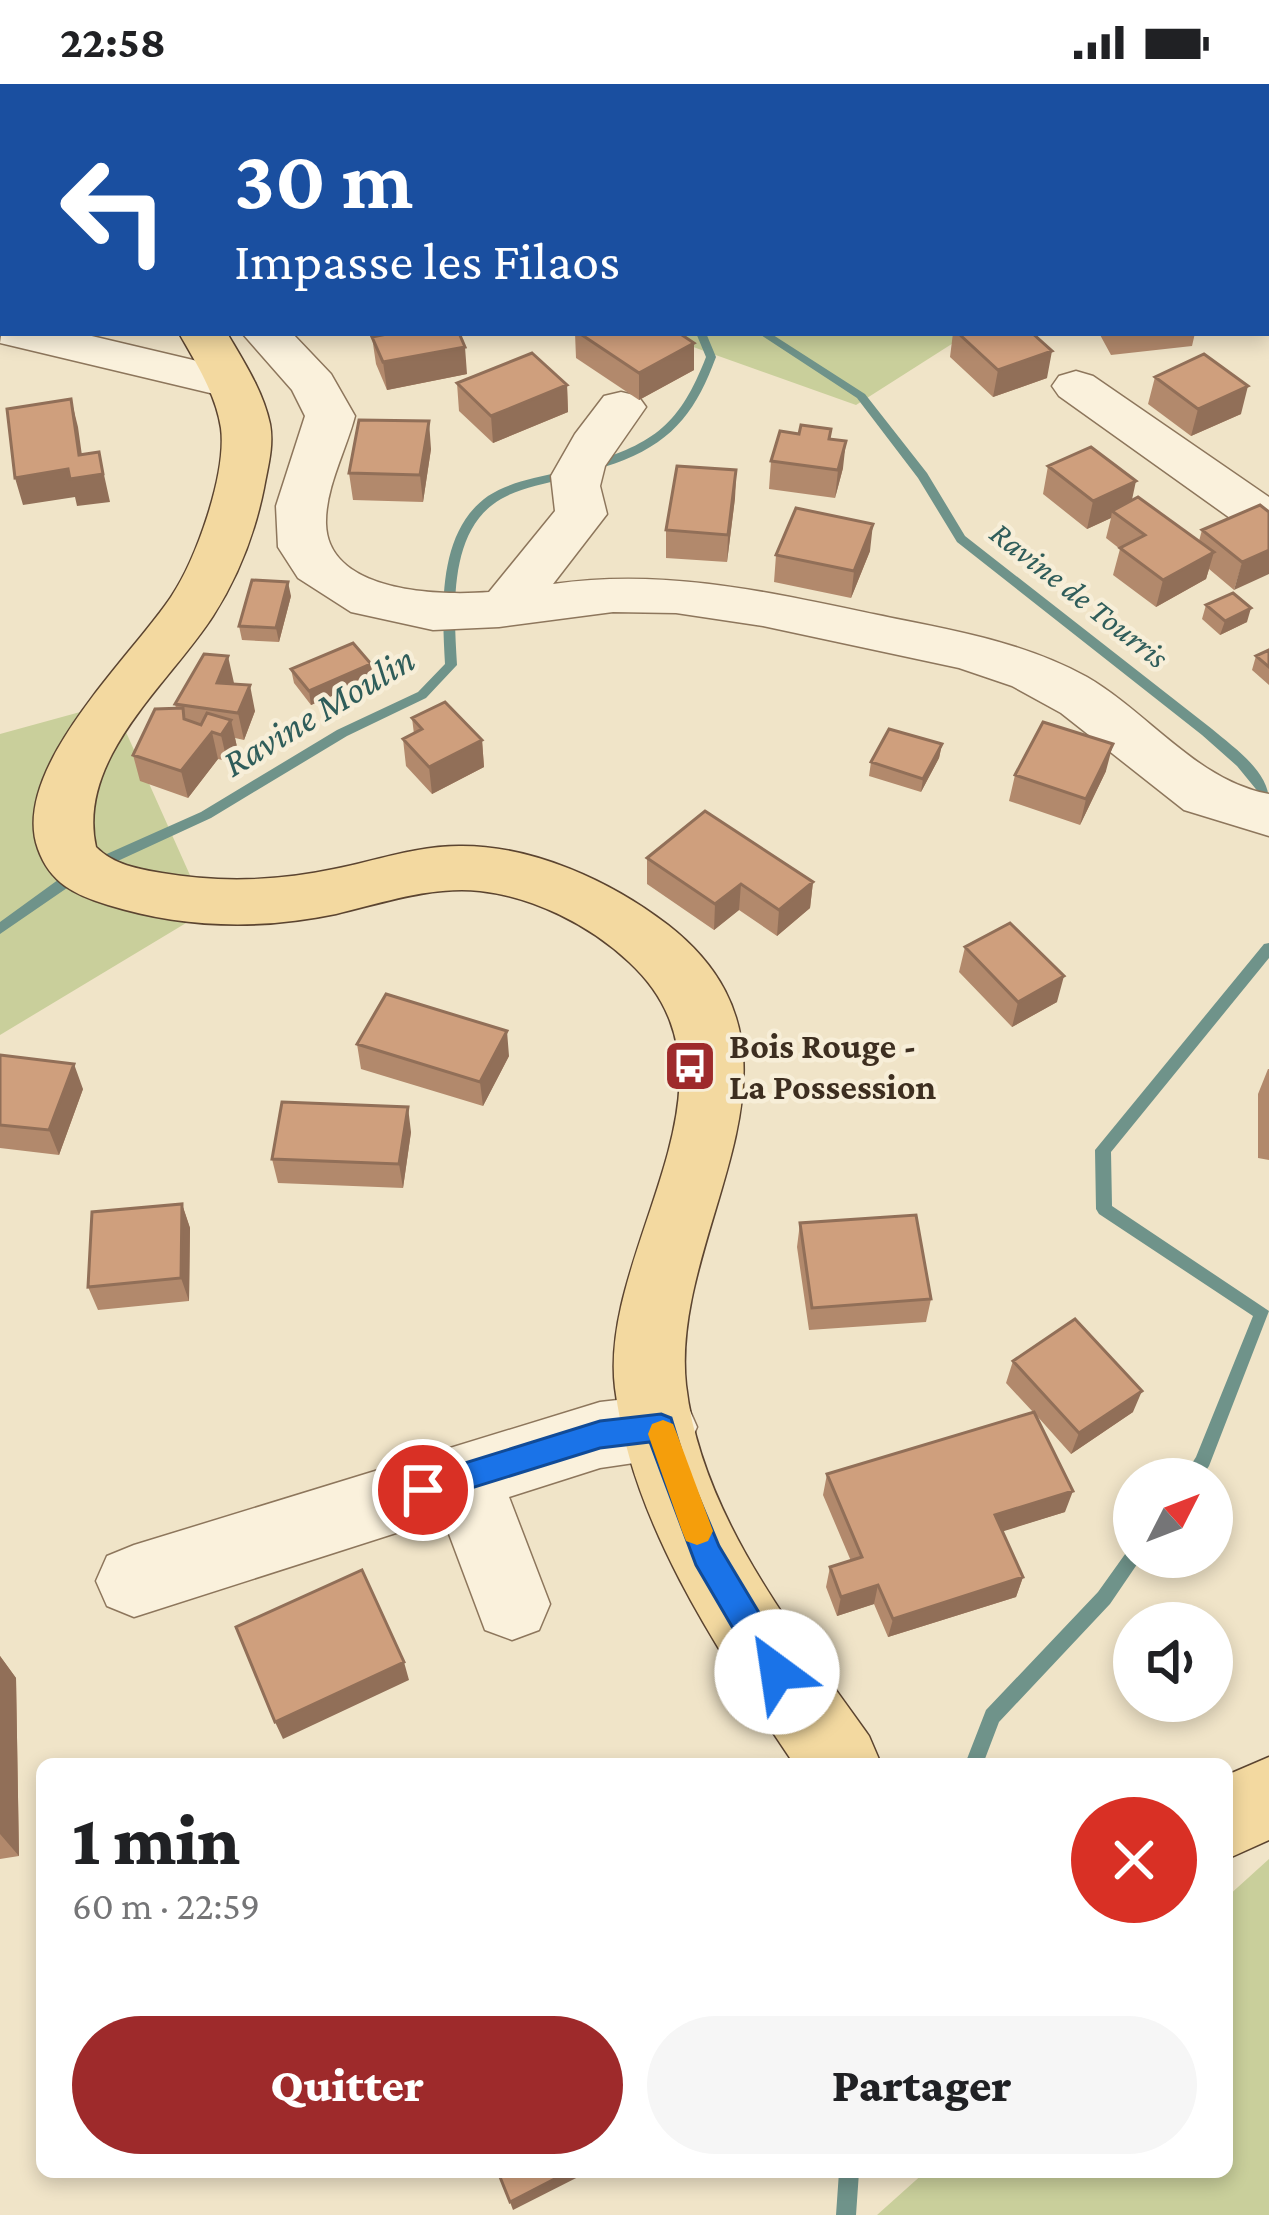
<!DOCTYPE html>
<html lang="fr">
<meta charset="utf-8">
<style>
body{margin:0;font-family:"Crimson Pro",serif;background:#f6f6f6;color:#202124;height:100vh;display:flex;flex-direction:column;font-size:45px;white-space:nowrap}
*{box-sizing:border-box;margin:0}
p{font-size:39px;color:#757577}
.icon{flex:none;width:66px;height:66px;fill:none;stroke:currentColor;stroke-width:2;stroke-linecap:round;stroke-linejoin:round}
.map{position:relative;flex:1;overflow:hidden}
.sheet{position:absolute;left:36px;top:1674px;width:1197px;height:420px;display:flex;flex-direction:column;background:#fff;border-radius:18px;box-shadow:0 6px 18px #0003}
.sheet>*{flex:none}
.top-card{position:absolute;left:0px;top:0px;width:1269px;height:252px;box-shadow:0 6px 18px #0003;background:#1a4fa0;color:#fff;overflow:hidden}
.needle{width:78px;rotate:48deg}
.fabs{position:absolute;left:1113px;top:1374px;display:grid;gap:24px}
.fabs a{display:grid;place-items:center;width:120px;height:120px;border-radius:50%;background:#fff;box-shadow:0 6px 18px #0003;font-size:60px}
.pin{position:absolute;display:grid;place-items:center;width:102px;height:102px;color:#fff;margin:-51px;border:6px solid #fff;border-radius:50%;box-shadow:0 3px 12px #0007}
.me{position:absolute;width:132px;margin:-66px;rotate:329deg;stroke-linejoin:round;filter:drop-shadow(0 0 9px #0008)}
.turn{display:flex;align-items:center;gap:42px;height:252px;padding:0 36px;font-size:54px}
.turn .icon{width:156px;height:156px;stroke-width:2.5}
.turn b{display:block;font-size:84px;line-height:102px}
.round{display:grid;place-items:center;flex:none;width:126px;height:126px;border-radius:63px;background:#f6f6f6}
.headline{display:flex;align-items:center;justify-content:space-between;height:204px;padding:0 36px}
h1{font-size:72px;font-weight:800;line-height:90px}
.cta{display:flex;gap:24px;margin-top:auto;padding:24px 36px}
.cta a{flex:1;height:138px;border-radius:72px;background:#9e2a2b;color:#fff;font-size:48px;font-weight:800;line-height:138px;text-align:center}
.cta a+a{background:#f6f6f6;color:#202124}
.status{display:flex;justify-content:space-between;align-items:center;height:84px;padding:0 60px;background:#fff;direction:ltr}
.status svg{height:33px;fill:currentColor}
.map>svg:first-child{display:block}
</style>
<div class="status"><b>22:58</b><svg viewBox="0 0 49 12"><path d="M0 12V9h3v3zM5 12V6h3v6zM10 12V3h3v9zM15 12V0h3v12zM26 1h20v11H26zM47 4h2v5h-2z"/></svg></div>
<div class="map">
<svg width="1269" height="2131" viewBox="0 0 1269 2131">
<rect width="100%" height="100%" fill="#f0e4c8"/>
<path fill="#c9cf9b" d="M456,0H1269V248L1266,3H444Z
M654,249H969L856,321Z
M113,619L206,827L0,951V650Z
M1269,1775V2131H877L925,2088H1227V1813Z"/>
<g fill="none" stroke-linecap="round" stroke-linejoin="round">
<path fill="#6f938a" fill-rule="evenodd" d="M613,0H623L622,3H612Z
M696,249H706L716,273C697,324 676,355 624,376C612,381 599,385 587,386V380C655,359 680,340 706,273Z
M758,249H770L865,310L927,389L965,452L1212,645C1233,663 1269,687 1269,717L1264,715L1237,682L1202,651L957,458L918,394L857,314Z
M560,388L564,389V395C543,400 520,404 501,415C447,446 454,528 457,581L426,614L347,652L211,734L83,793L0,850V838L73,785L201,728L337,646L418,608L445,580C442,525 437,448 488,412C509,398 536,394 560,388Z
M1269,859V874L1111,1068L1112,1122L1269,1227L1209,1382L1200,1395H1182L1196,1373L1253,1232L1099,1130L1096,1125L1095,1066L1264,860Z
M1134,1464V1473H1142L1110,1520L999,1638L983,1680H965L986,1626L1098,1508L1128,1466Z
M839,2088H859L856,2131H836Z"/>
<g stroke="#8d765c" stroke-width="3">
<path id="minor" d="M327,0H392L325,3Z
M3,238V249H79L248,289L255,299L248,309L231,314L17,263L0,259Z
M242,249H292L331,290L355,332C346,367 325,404 326,440C328,509 440,512 489,508L555,427L551,392L575,350L604,312L621,308L638,312L646,323L605,382L600,402L607,430L553,500C666,484 768,508 878,531C950,546 1022,557 1087,593C1149,629 1197,697 1269,710V752L1184,726L1061,629L1012,602L959,584L763,542L676,529L613,528L499,543L433,546L351,528L298,494L278,463L276,422L305,332L292,306Z
M1076,287L1093,292L1269,413V454L1251,449L1059,312L1052,302L1059,292Z
M661,1311L687,1320L697,1343L687,1366L661,1375L600,1384L509,1413L550,1520L539,1546L512,1556L485,1546L443,1434L134,1533L107,1522L96,1497L107,1472L134,1461L600,1318Z"/>
</g>
<g stroke="#5b4430" stroke-width="3">
<path id="major" d="M2,0H44L3,6Z
M179,249H227C244,278 263,307 270,340C274,362 268,382 264,404C255,449 238,493 213,532C170,599 76,674 96,763C114,781 138,785 162,789C219,799 278,797 334,785C375,777 416,762 459,762C532,761 611,797 668,841C836,972 669,1143 686,1301C701,1432 795,1548 869,1652L881,1680H794C719,1568 632,1441 615,1304C598,1164 758,997 629,878C590,841 533,813 480,807C430,802 383,819 336,830C260,846 182,844 108,821C75,811 50,799 38,765C9,686 131,573 171,513C196,476 227,389 221,344C216,310 196,279 179,249Z
M1269,1673V1756L1227,1775V1691Z"/>
</g>
<use href="#minor" fill="#faf1dc" fill-rule="evenodd"/>
<use href="#major" fill="#f3d9a0" fill-rule="evenodd"/>
</g>
<path fill="#b2896c" d="M71,0H118L115,3H72Z
M225,0H269L225,3Z
M3,144V200L0,198V146Z
M575,249H679L694,286L639,316L576,274Z
M953,249H1032L1047,294L993,313L950,273Z
M1099,249H1195L1192,262L1111,271Z
M372,253L467,290L387,306L376,280Z
M1155,293L1241,330L1191,352L1148,320Z
M457,299L567,301L568,328L493,359L459,327Z
M830,355L843,384L835,414L769,405L771,377Z
M431,365L423,418L353,416L349,389Z
M1048,382L1132,417L1199,457L1202,446L1260,421L1234,506L1209,485L1206,495L1156,523L1113,491L1120,465L1106,454L1111,434L1087,445L1043,410Z
M736,386L735,414L727,478L666,474V446Z
M870,467L851,514L774,498L776,471Z
M291,512L279,558L242,556L239,542Z
M1206,521L1247,538L1220,551L1202,535Z
M1269,566V601L1252,586L1256,572Z
M291,585L373,594L311,621L294,599Z
M234,600L255,627L244,656L235,654L237,663L227,677L218,675L188,714L140,697L133,671L176,624L175,620Z
M412,634L482,656L484,683L432,710L406,682L403,655L414,650Z
M942,660L939,674L921,708L869,692L871,678Z
M1106,687L1080,741L1009,717L1015,691Z
M647,774L813,798L810,824L777,852L739,826L714,846L647,800Z
M965,863L1057,918L1012,943L959,888Z
M357,960L509,972L483,1022L361,985Z
M0,971L83,1005L59,1071L0,1064Z
M1268,985H1269V1076L1258,1074V1010Z
M411,1048L403,1104L278,1099L272,1075Z
M182,1120L190,1144L189,1217L98,1226L88,1203Z
M800,1139L931,1215L926,1238L809,1246L797,1163Z
M1013,1277L1133,1328L1071,1370L1037,1332L1065,1428L1002,1447L1023,1493L1016,1513L888,1553L874,1520L837,1532L826,1503L830,1483L851,1477L823,1411L827,1390L1033,1328L1006,1299Z
M0,1572L16,1594L19,1772L0,1775Z"/>
<path fill="#916f58" d="M694,259V286L639,316V289Z
M465,263L467,290L387,306L383,278Z
M1052,267L1047,294L993,313L998,286Z
M567,301L568,328L493,359L491,332Z
M1248,302L1241,330L1191,352L1198,325Z
M71,315L78,343L85,393L99,368L110,418L77,422L75,413L23,421L15,394L68,385L79,371Z
M429,337L431,365L423,418L420,391Z
M846,357L843,384L835,414L838,386Z
M736,386L735,414L727,478L728,451Z
M1136,397L1130,425L1112,427L1111,434L1087,445L1093,417Z
M873,440L870,467L851,514L854,487Z
M1269,466V490L1234,506L1242,478Z
M1214,468L1206,495L1156,523L1163,496Z
M288,498L291,512L279,558L276,544Z
M1251,524L1247,538L1220,551L1225,537Z
M228,572L234,599H217Z
M371,580L373,594L311,621L309,607Z
M250,601L255,627L244,656L238,629Z
M231,636L237,663L227,677L221,651Z
M212,648L218,675L188,714L181,687Z
M482,656L484,683L432,710L429,683Z
M942,660L939,674L921,708L923,695Z
M1113,660L1106,687L1080,741L1086,715Z
M813,798L810,824L777,852L779,826Z
M741,800L739,826L714,846L715,820Z
M1064,892L1057,918L1012,943L1018,918Z
M507,947L509,972L483,1022L480,998Z
M74,980L83,1005L59,1071L49,1046Z
M408,1023L411,1048L403,1104L399,1080Z
M182,1120L190,1144L189,1217L181,1194Z
M1142,1307L1133,1328L1071,1370L1079,1349Z
M1073,1407L1065,1428L988,1452L995,1431Z
M1023,1493L1016,1513L888,1553L893,1535Z
M878,1501L874,1520L837,1532L841,1513Z
M0,1572L16,1594L19,1772L0,1750Z
M404,1578L409,1596L283,1655L275,1638Z
M568,2088H588L513,2126L510,2118Z"/>
<path fill="#cf9f7d" stroke="#916f58" stroke-width="3" d="M3,144V178L0,176V146Z
M392,249H459L465,263L383,278L372,253Z
M579,249H679L694,259L639,289Z
M958,249H1032L1052,267L998,286Z
M532,269L567,301L491,332L457,299Z
M1204,270L1248,302L1198,325L1155,293Z
M71,315L79,371L99,368L103,390L70,395L68,385L15,394L7,325Z
M359,336L429,337L420,391L349,389Z
M801,341L831,345L829,355L846,357L838,386L771,377L780,347L799,350Z
M1091,363L1136,397L1093,417L1048,382Z
M677,382L736,386L728,451L666,446Z
M1138,413L1214,468L1163,496L1120,464L1145,451L1112,427Z
M1260,421L1269,428V466L1242,478L1202,446Z
M796,424L873,440L854,487L776,471Z
M252,496L288,498L276,544L239,542Z
M1233,509L1251,524L1225,537L1206,521Z
M353,559L371,580L309,607L291,585Z
M1269,566V583L1256,572Z
M204,570L228,572L217,599L250,601L238,629L175,620Z
M445,618L482,656L429,683L403,655L422,645L412,634Z
M183,624L184,635L201,641L207,629L231,636L221,651L212,648L181,687L133,671L155,625Z
M1043,638L1113,660L1086,715L1015,691Z
M889,645L942,660L923,695L871,678Z
M705,727L813,798L779,826L741,800L715,820L647,774Z
M1010,839L1064,892L1018,918L965,863Z
M386,910L507,947L480,998L357,960Z
M0,971L74,980L49,1046L0,1041Z
M282,1018L408,1023L399,1080L272,1075Z
M182,1120L181,1194L88,1203L92,1128Z
M916,1131L931,1215L812,1224L800,1139Z
M1075,1235L1142,1307L1079,1349L1013,1277Z
M1034,1328L1073,1407L995,1431L1023,1493L893,1535L878,1501L841,1513L830,1483L862,1473L827,1390Z
M362,1486L404,1578L275,1638L236,1543Z
M498,2088H568L510,2118Z"/>
<path fill="#1a73e8" stroke="#114b97" stroke-width="3" d="M661,1330L671,1334L686,1383L719,1462L788,1577L793,1588L788,1599L777,1603L765,1599L696,1481L650,1358L600,1364L423,1419L412,1415L408,1406L412,1396L423,1392L600,1337Z"/>
<path fill="#f59e0b" d="M663,1336L673,1340L677,1350L713,1447L708,1457L697,1461L686,1457L682,1447L648,1350L652,1340Z"/>
<defs>
<g id="bus-square" transform="scale(2.7)"><rect x="-9" y="-9" width="18" height="18" rx="4" fill="#9e2a2b" stroke="#f7eed8"/><path d="M-5-6H5V4H4V6H2V4H-2V6H-4V4H-5ZM-3.5-4V0h7V-4ZM-3.5 1.2v1.5H-2V1.2ZM2 1.2v1.5H3.5V1.2Z" fill="#fff"/></g>
</defs>
<g fill-rule="evenodd">
<use href="#bus-square" x="690" y="982"/>
</g>
<g text-anchor="middle" stroke-width="9" stroke-linejoin="round" paint-order="stroke">
<g font-size="33" font-style="italic" fill="#2f5d5a" stroke="#f7eed8">
<text transform="translate(1080 510) rotate(38)" y="12">Ravine de Tourris</text>
</g>
<g font-size="36" font-weight="bold" fill="#3d2e20" stroke="#f7eed8" text-anchor="start">
<text x="729" y="974">Bois Rouge -<tspan x="729" dy="41">La Possession</tspan></text>
</g>
<g font-size="39" font-style="italic" fill="#2f5d5a" stroke="#f7eed8">
<text transform="translate(318 626) rotate(-31)" y="14">Ravine Moulin</text>
</g>
</g>
</svg>
<div class="fabs">
<a><svg class="needle" viewBox="-14 -14 28 28"><path d="M0-13l5 13h-10z" fill="#e53935"/><path d="M0 13l5-13h-10z" fill="#757577"/></svg></a>
<a><svg class="icon" aria-label="sound" viewBox="0 0 24 24"><path d="M4 9h4l5-4v14l-5-4H4zM17 9q2 3 0 6"/></svg></a>
</div>
<div class="pin" style="left:423px;top:1406px;background:#d93025"><svg class="icon" aria-label="arrive" viewBox="0 0 24 24"><path d="M6 21V4h12l-3 4 3 4H6"/></svg></div>
<svg class="me" style="left:777px;top:1588px" viewBox="-20 -20 40 40"><circle r="19" fill="#fff"/><path d="M0-13L10 11 0 6-10 11z" fill="#1a73e8"/></svg>
<div class="top-card">
<div class="turn"><svg class="icon" aria-label="left" viewBox="0 0 24 24"><path d="M17 20v-9H6M10 6l-5 5 5 5"/></svg><div><b>30 m</b>Impasse les Filaos</div></div>
</div>
<section class="sheet">
<div class="headline"><div><h1>1 min</h1><p>60 m · 22:59</p></div><a class="round" style="background:#d93025;color:#fff"><svg class="icon" aria-label="close" viewBox="0 0 24 24"><path d="M6 6l12 12M18 6L6 18"/></svg></a></div>
<div class="cta"><a>Quitter</a><a>Partager</a></div>
</section>
</div>
